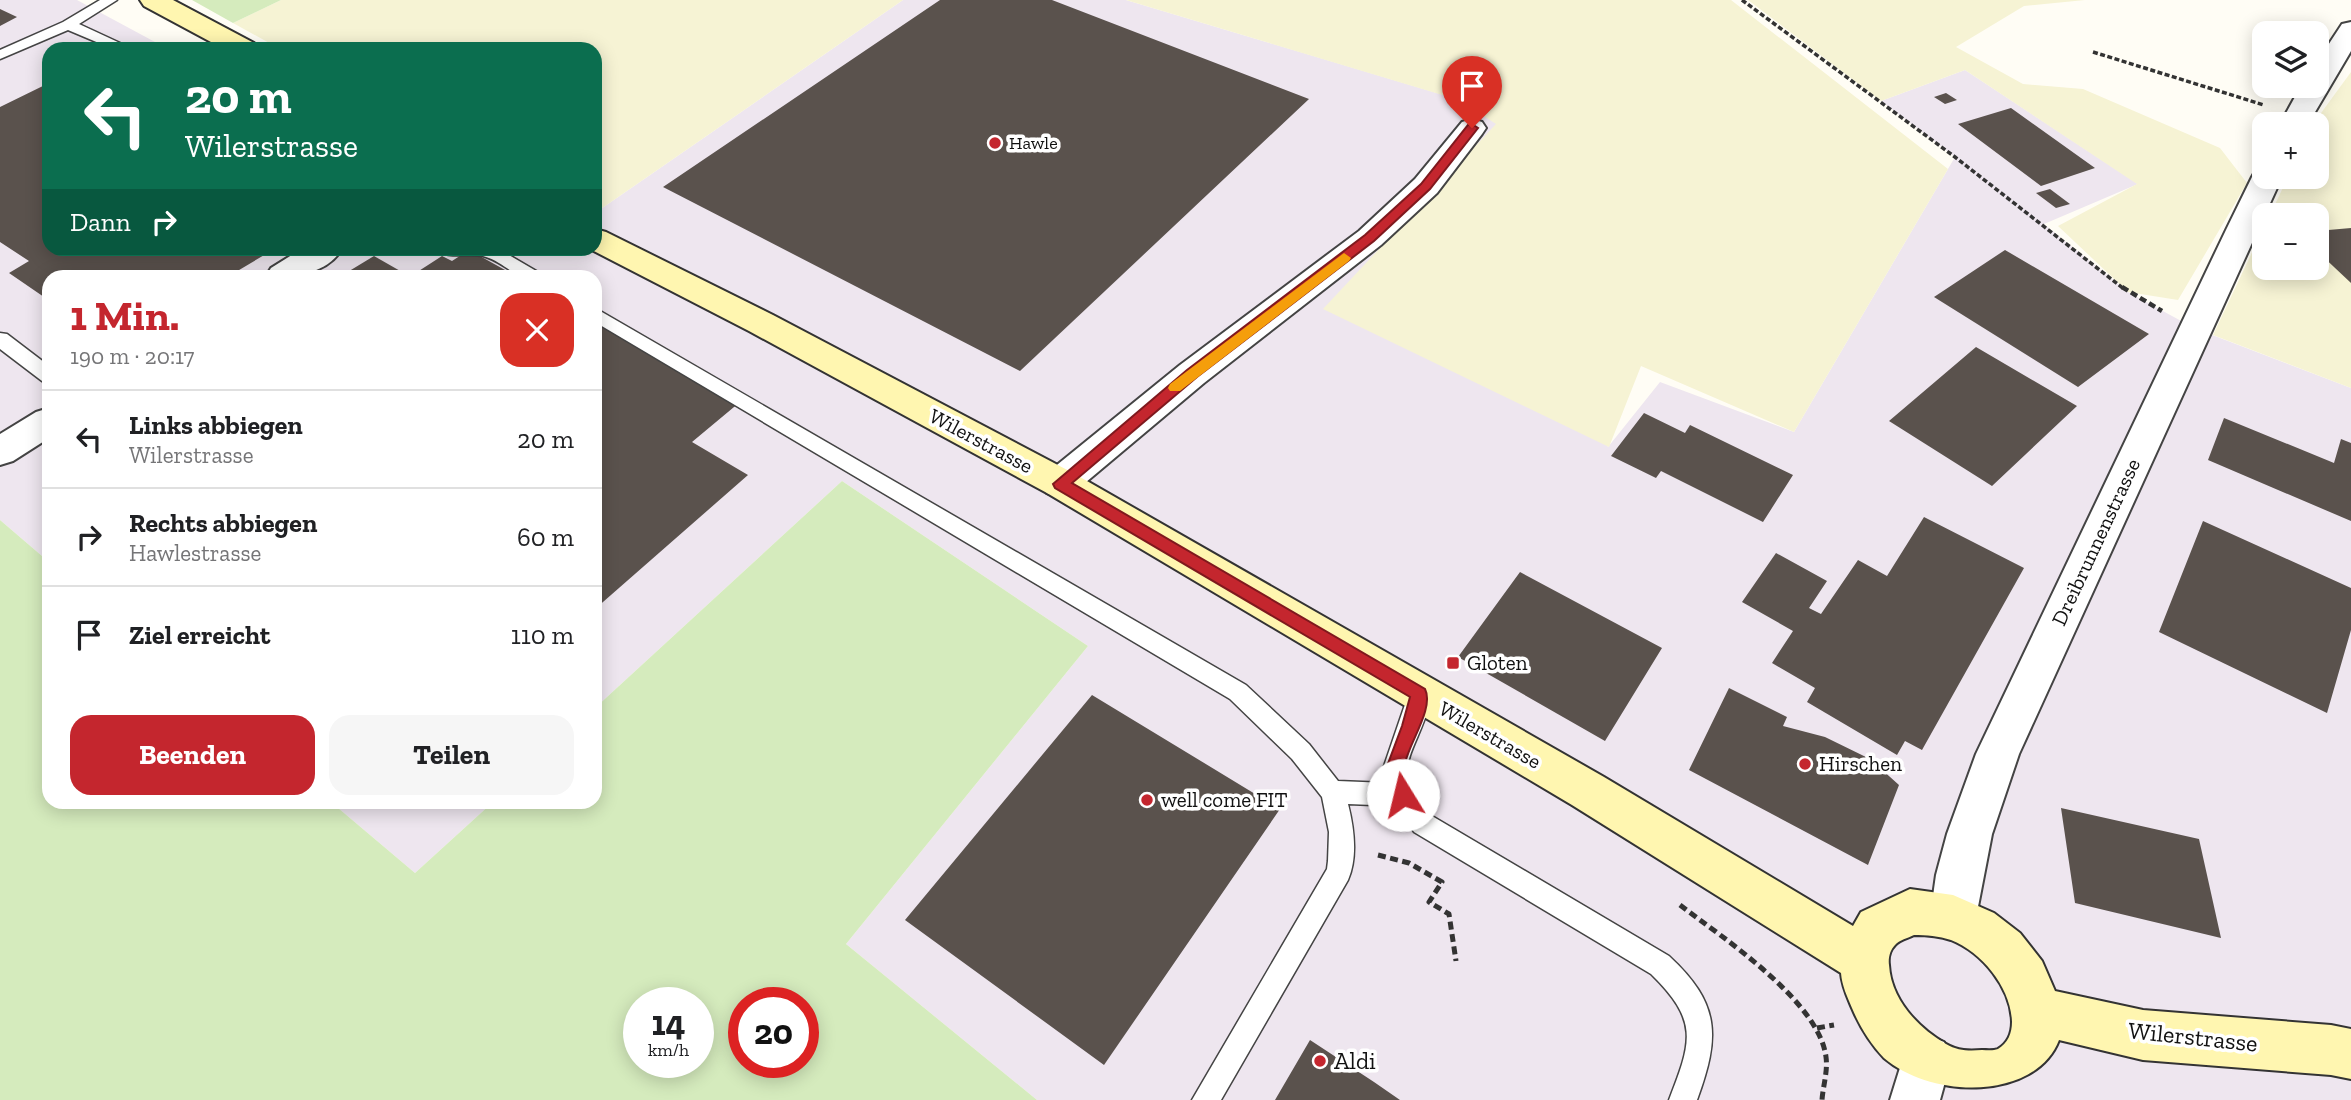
<!DOCTYPE html>
<html lang="de">
<meta charset="utf-8">
<style>
body{margin:0;font-family:"Zilla Slab",serif;background:#f6f6f6;color:#202124;height:100vh;display:flex;flex-direction:column;font-size:26px;white-space:nowrap}
*{box-sizing:border-box;margin:0}
p{font-size:23px;color:#757577}
.icon{flex:none;width:38px;height:38px;fill:none;stroke:currentColor;stroke-width:2;stroke-linecap:round;stroke-linejoin:round}
.map{position:relative;flex:1;overflow:hidden}
.sheet{position:absolute;left:42px;top:270px;width:560px;height:539px;display:flex;flex-direction:column;background:#fff;border-radius:21px;box-shadow:0 4px 18px #0003}
.sheet>*{flex:none}
.top-card{position:absolute;left:42px;top:42px;width:560px;height:214px;border-radius:21px;box-shadow:0 4px 18px #0003;background:#0b6e4f;color:#fff;overflow:hidden}
.tools{position:absolute;left:2252px;top:21px;display:grid;gap:14px}
.tools a{display:grid;place-items:center;width:77px;height:77px;border-radius:14px;background:#fff;box-shadow:0 4px 18px #0003;font-size:35px}
.speed{position:absolute;left:623px;top:987px;display:flex;gap:14px;font-size:35px;font-weight:700;text-align:center}
.speed>*{display:grid;place-content:center;width:91px;height:91px;border-radius:50%;background:#fff;box-shadow:0 4px 18px #0003;line-height:1}
.speed small{font-size:18px;font-weight:400}
.speed .limit{border:10px solid #d22;background:#fff;color:#111}
.pin{position:absolute;display:grid;place-items:center;width:60px;height:60px;color:#fff;margin:-72px -30px;border-radius:50% 50% 50% 0;rotate:-45deg;box-shadow:0 0 7px #0007}
.pin .icon{rotate:45deg}
.me{position:absolute;width:77px;margin:-38px;rotate:351deg;stroke-linejoin:round;filter:drop-shadow(0 0 5px #0008)}
.turn{display:flex;align-items:center;gap:24px;height:147px;padding:0 28px;font-size:32px}
.turn .icon{width:91px;height:91px;stroke-width:2.5}
.turn b{display:block;font-size:49px;line-height:60px}
.then{display:flex;align-items:center;height:66px;padding:0 28px;background:#0003;gap:14px;font-size:26px}
.round{display:grid;place-items:center;flex:none;width:74px;height:74px;border-radius:21px;background:#f6f6f6}
.summary{display:flex;align-items:center;justify-content:space-between;height:119px;padding:0 28px}
h1{font-size:42px;font-weight:800;line-height:52px;color:#c4262e}
.primary-button{display:flex;gap:14px;margin-top:auto;padding:14px 28px}
.primary-button a{flex:1;height:80px;border-radius:21px;background:#c4262e;color:#fff;font-size:28px;font-weight:800;line-height:80px;text-align:center}
.primary-button a+a{background:#f6f6f6;color:#202124}
ul{padding:0;list-style:none}
li{display:flex;align-items:center;gap:21px;height:98px;padding:0 28px;border-top:2px solid #e0e0e0}
li div{flex:1}
li b{display:block;font-size:26px}
li em{font-style:normal}
.map>svg:first-child{display:block}
</style>
<div class="map">
<svg width="2351" height="1100" viewBox="0 0 2351 1100">
<rect width="100%" height="100%" fill="#fffdf5"/>
<path fill="#eee6ef" d="M0,0H77L168,49H49V248L541,250L595,248V213L903,0H1126L1507,114L1608,447L1660,382L1794,432L1955,157L1881,101L1965,70L2138,184L2044,224L2128,292L2194,328L2351,388V1100H1037L846,944L1088,646L842,481L595,708V276H49V562L0,520Z
M331,802H493L415,873Z"/>
<path fill="#f6f3d4" d="M281,0H903L595,213V49H280L233,23Z
M1126,0H1731L1948,169L1794,432L1641,366L1609,447L1323,309L1496,124L1459,100Z
M1748,0H2085L2024,6L1956,47L2023,84L2083,89L2220,148L2247,183L2178,300L2128,292L2058,226L2137,184L1965,70L1881,101Z
M2351,72V388L2213,335L2264,227V268H2317V215H2270L2288,177H2317V124H2313Z"/>
<path fill="#d5ebbd" fill-rule="evenodd" d="M192,0H281L233,23Z
M842,481L1088,646L846,944L1037,1100H0V520L49,562V802H331L415,873L493,802H595V708ZM639,1003H698V1062H639ZM744,1003H803V1062H744Z"/>
<path fill="#5a524d" d="M940,0H1052L1309,99L1020,371L663,187Z
M0,9L17,17L0,26Z
M49,83V248H267L271,251L229,276H49V294L44,297L9,273L29,261L0,242V107Z
M1946,93L1957,100L1945,104L1934,97Z
M2011,108L2095,168L2041,186L1958,124Z
M2050,189L2070,204L2056,208L2036,193Z
M2351,228V283L2317,251V231Z
M469,250L516,276H411L442,256L452,261Z
M2005,250L2149,334L2078,387L1934,297Z
M374,256L409,276H341Z
M595,321L740,402L692,442L748,475L595,609Z
M1976,347L2077,406L1992,486L1889,421Z
M1644,413L1685,433L1690,425L1793,475L1763,522L1661,471L1656,478L1611,456Z
M2224,418L2334,463L2341,439L2351,443V521L2208,460Z
M1924,517L2024,568L1922,750L1905,741L1897,755L1807,702L1815,688L1772,663L1793,631L1742,602L1776,553L1827,581L1809,608L1821,614L1858,560L1887,576Z
M2203,521L2351,588V630L2327,713L2159,632Z
M1520,572L1662,648L1605,741L1458,657Z
M1729,688L1787,717L1783,726L1825,737L1870,759L1899,785L1868,865L1689,770Z
M1092,695L1280,809L1104,1065L905,920Z
M2061,808L2199,839L2221,938L2075,903Z
M1310,1040L1374,1082L1400,1100H1275Z"/>
<g fill="none" stroke-linecap="round" stroke-linejoin="round">
<g stroke="#444" stroke-width="3">
<path id="service" d="M100,0H117L79,24L133,49H113L68,30L0,59V50L63,22Z
M434,248H497L538,272L541,276C509,279 508,263 483,256C468,253 445,260 434,248Z
M595,308L1246,685L1309,744L1338,781L1387,783L1383,769L1411,687L1419,684L1427,687C1438,711 1404,751 1408,772C1411,789 1422,802 1432,816L1669,956C1721,1004 1720,1037 1697,1100H1669C1692,1041 1699,1021 1651,974L1414,832L1397,806L1348,804C1354,828 1358,857 1348,880L1221,1100H1192L1327,869L1328,861L1329,832L1322,797L1292,759L1230,699L595,322Z
M0,333L7,334L49,366V383L42,381L0,349Z"/>
</g>
<g stroke="#444" stroke-width="4">
<path id="minor" d="M1472,119L1482,122L1486,128L1482,134L1437,193L1381,245L1204,383L1073,493L1060,497L1047,493L1042,483L1047,473L1180,365L1359,231L1415,179L1462,122Z
M303,248H343C325,276 295,276 266,276L271,268Z
M49,408V438L13,461L0,465V434L36,412Z"/>
</g>
<g stroke="#444" stroke-width="4">
<path id="tertiary" d="M2351,22V51L2308,124H2280L2301,86H2317V62L2342,24Z
M2264,168V177H2282L2019,754L1992,834L1976,917L1970,933L1953,940L1936,933L1930,917L1936,875L1947,834L1976,754L2226,230L2252,177L2256,170Z
M1926,1035L1944,1042L1951,1060L1940,1100H1890L1908,1042Z"/>
</g>
<g stroke="#333" stroke-width="4">
<path id="secondary" d="M140,0H173L254,43L258,49H224L144,6Z
M595,229L606,232L773,315L1073,473L1604,777L1853,926L1861,912L1910,889L1953,895L1994,913L2020,933L2042,961L2055,991L2143,1010L2331,1025L2351,1029V1079L2331,1075L2143,1060L2059,1040C2036,1100 1933,1100 1884,1058C1870,1043 1860,1027 1852,1008C1847,996 1842,986 1841,973L1572,805L1047,493L749,331L588,248H595ZM1914,935C1926,935 1939,936 1951,940C1983,953 2011,988 2012,1022C2012,1033 2008,1043 1998,1049C1993,1051 1987,1050 1982,1050C1969,1051 1958,1051 1946,1044C1917,1027 1891,999 1889,965C1888,958 1890,950 1895,945C1899,940 1908,938 1914,935Z"/>
</g>
<path stroke="#333" stroke-width="3.5" stroke-dasharray="5 2.5" stroke-linecap="butt" d="M1742,0L1955,157L2124,289
M2093,52L2264,105"/>
<path stroke="#333" stroke-width="4.5" stroke-dasharray="7 3.5" stroke-linecap="butt" d="M2122,287L2162,311"/>
<path stroke="#333" stroke-width="5" stroke-dasharray="8 4.5" stroke-linecap="butt" d="M1378,855L1409,863L1442,882L1429,902L1449,914L1456,961
M1680,905C1723,938 1819,1001 1826,1057C1828,1071 1823,1086 1822,1100
M1817,1028L1834,1025"/>
<use href="#service" fill="#fff" fill-rule="evenodd"/>
<use href="#minor" fill="#fff" fill-rule="evenodd"/>
<use href="#tertiary" fill="#fff" fill-rule="evenodd"/>
<use href="#secondary" fill="#fff6b0" fill-rule="evenodd"/>
</g>
<path fill="#c4262e" stroke="#7f191e" stroke-width="2" d="M1472,124L1478,128L1430,189L1374,241L1197,377L1072,483L1425,689C1435,709 1406,747 1404,768C1404,776 1410,787 1412,795L1410,801L1403,803L1397,801L1386,769L1402,726L1410,697L1055,488L1053,484L1187,370L1365,235L1421,184L1468,125Z"/>
<path fill="#f59e0b" d="M1344,253L1351,258L1349,261L1180,391H1170L1168,388L1170,384Z"/>
<g fill="#c4262e" stroke="#fff" stroke-width="2.5">
<circle cx="995" cy="143" r="7"/>
<rect x="1446" y="656" width="14" height="14" rx="3.5"/>
<circle cx="1805" cy="764" r="7"/>
<circle cx="1147" cy="800" r="7"/>
<circle cx="1320" cy="1061" r="7"/>
</g>
<g text-anchor="middle" stroke-width="7" stroke-linejoin="round" paint-order="stroke">
<g font-size="18" fill="#111" stroke="#fff" text-anchor="start">
<text x="1009" y="149">Hawle</text>
</g>
<g font-size="21" fill="#111" stroke="#fff">
<text transform="translate(981 441) rotate(28)" y="7">Wilerstrasse</text>
<text transform="translate(2096 542) rotate(-65)" y="7">Dreibrunnenstrasse</text>
<text transform="translate(1490 735) rotate(30)" y="7">Wilerstrasse</text>
</g>
<g font-size="21" fill="#111" stroke="#fff" text-anchor="start">
<text x="1467" y="670">Gloten</text>
<text x="1819" y="771">Hirschen</text>
<text x="1161" y="807">well come FIT</text>
</g>
<g font-size="24" fill="#111" stroke="#fff">
<text transform="translate(2193 1037) rotate(6)" y="8">Wilerstrasse</text>
</g>
<g font-size="24" fill="#111" stroke="#fff" text-anchor="start">
<text x="1334" y="1069">Aldi</text>
</g>
</g>
</svg>
<div class="tools">
<a><svg class="icon" aria-label="layers" viewBox="0 0 24 24"><path d="M12 4l9 5-9 5-9-5zM3 14l9 5 9-5"/></svg></a>
<a>+</a>
<a>−</a>
</div>
<div class="speed"><div>14<small>km/h</small></div><div class="limit">20</div></div>
<div class="pin" style="left:1472px;top:128px;background:#d93025"><svg class="icon" aria-label="arrive" viewBox="0 0 24 24"><path d="M6 21V4h12l-3 4 3 4H6"/></svg></div>
<svg class="me" style="left:1403px;top:795px" viewBox="-20 -20 40 40"><circle r="19" fill="#fff"/><path d="M0-13L10 11 0 6-10 11z" fill="#c4262e"/></svg>
<div class="top-card">
<div class="turn"><svg class="icon" aria-label="left" viewBox="0 0 24 24"><path d="M17 20v-9H6M10 6l-5 5 5 5"/></svg><div><b>20 m</b>Wilerstrasse</div></div>
<div class="then">Dann<svg class="icon" aria-label="right" viewBox="0 0 24 24"><path d="M7 20v-9h11M14 6l5 5-5 5"/></svg></div>
</div>
<section class="sheet">
<div class="summary"><div><h1>1 Min.</h1><p>190 m · 20:17</p></div><a class="round" style="background:#d93025;color:#fff"><svg class="icon" aria-label="close" viewBox="0 0 24 24"><path d="M6 6l12 12M18 6L6 18"/></svg></a></div>
<ul>
<li><svg class="icon" aria-label="left" viewBox="0 0 24 24"><path d="M17 20v-9H6M10 6l-5 5 5 5"/></svg><div><b>Links abbiegen</b><p>Wilerstrasse</p></div><em>20 m</em></li>
<li><svg class="icon" aria-label="right" viewBox="0 0 24 24"><path d="M7 20v-9h11M14 6l5 5-5 5"/></svg><div><b>Rechts abbiegen</b><p>Hawlestrasse</p></div><em>60 m</em></li>
<li><svg class="icon" aria-label="arrive" viewBox="0 0 24 24"><path d="M6 21V4h12l-3 4 3 4H6"/></svg><div><b>Ziel erreicht</b></div><em>110 m</em></li>
</ul>
<div class="primary-button"><a>Beenden</a><a>Teilen</a></div>
</section>
</div>
